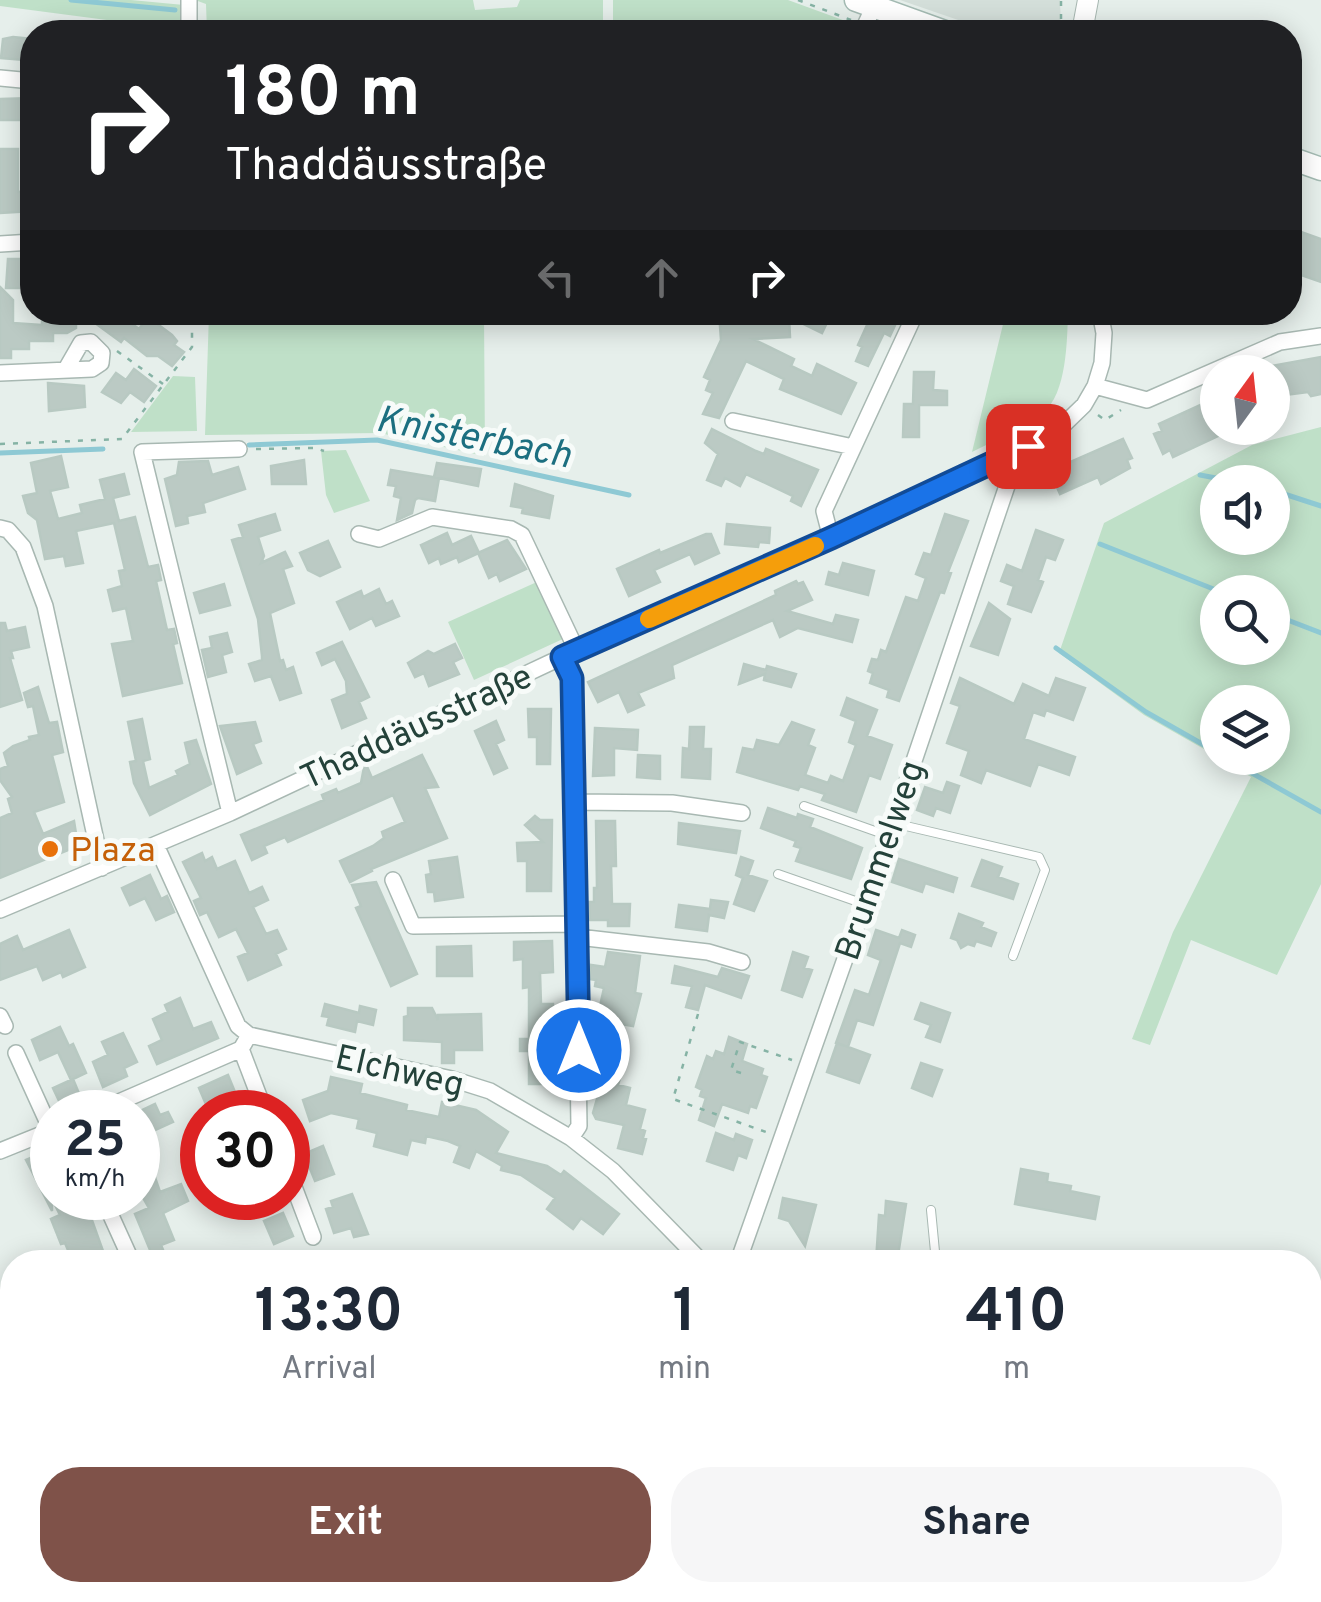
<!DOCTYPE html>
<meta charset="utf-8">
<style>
body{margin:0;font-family:Overpass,sans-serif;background:#f6f6f7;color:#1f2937;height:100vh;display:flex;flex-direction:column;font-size:38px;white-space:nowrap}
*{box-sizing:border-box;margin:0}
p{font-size:32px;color:#747a83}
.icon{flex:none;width:55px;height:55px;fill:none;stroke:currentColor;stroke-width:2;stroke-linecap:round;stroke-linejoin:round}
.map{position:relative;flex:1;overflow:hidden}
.panel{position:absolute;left:0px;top:1250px;width:1322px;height:352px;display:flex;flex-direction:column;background:#fff;border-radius:40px 40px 0 0;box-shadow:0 5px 25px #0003}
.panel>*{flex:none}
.hud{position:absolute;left:20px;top:20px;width:1282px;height:305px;border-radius:40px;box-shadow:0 5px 25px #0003;background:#202124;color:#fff;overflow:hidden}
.needle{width:65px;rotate:15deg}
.tools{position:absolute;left:1200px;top:355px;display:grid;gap:20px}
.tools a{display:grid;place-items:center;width:90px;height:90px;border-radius:50%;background:#fff;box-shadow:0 5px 25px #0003;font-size:50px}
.speed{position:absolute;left:30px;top:1090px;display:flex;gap:20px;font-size:50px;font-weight:700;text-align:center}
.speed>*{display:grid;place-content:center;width:130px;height:130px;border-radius:50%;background:#fff;box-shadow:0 5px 25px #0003;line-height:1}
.speed small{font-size:25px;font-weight:400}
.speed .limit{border:15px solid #d22;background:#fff;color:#111}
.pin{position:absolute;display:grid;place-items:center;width:85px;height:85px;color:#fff;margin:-42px;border-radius:20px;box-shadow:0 5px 15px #0006}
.me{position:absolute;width:110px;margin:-55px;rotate:0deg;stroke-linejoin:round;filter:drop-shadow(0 0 8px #0008)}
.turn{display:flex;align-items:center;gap:35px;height:210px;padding:0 40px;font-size:45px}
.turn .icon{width:130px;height:130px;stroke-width:2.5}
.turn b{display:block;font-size:70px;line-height:85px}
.lanes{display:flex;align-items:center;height:95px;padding:0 40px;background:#0003;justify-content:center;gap:50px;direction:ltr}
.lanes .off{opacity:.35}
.eta{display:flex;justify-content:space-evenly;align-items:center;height:170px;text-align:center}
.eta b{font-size:60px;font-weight:700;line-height:70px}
.action{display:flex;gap:20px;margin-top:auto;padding:20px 40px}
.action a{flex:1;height:115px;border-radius:40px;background:#7f5249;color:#fff;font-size:40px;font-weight:700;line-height:115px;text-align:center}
.action a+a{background:#f6f6f7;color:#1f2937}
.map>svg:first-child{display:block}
</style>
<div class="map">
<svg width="1321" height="1602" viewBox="0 0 1321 1602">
<rect width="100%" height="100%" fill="#e6efeb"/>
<path fill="#d4dfda" d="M900,0H1060L1061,29L1059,32H993Z"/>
<path fill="#bfe0c8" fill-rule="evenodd" d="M0,0H131L184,5L183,30L0,6Z
M195,0H473L475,10L517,7L520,0H603V32H207L206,4Z
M613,0H788L851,23L846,32H613Z
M1006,312L1068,313C1067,341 1067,393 1043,413C1024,430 995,440 972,452Z
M209,313H484L485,456L380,433L205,435Z
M173,376L195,377L197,431L131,432Z
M1321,427V884L1277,975L1191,940L1150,1045L1132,1039L1173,932L1251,777L1218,758H1272V702H1218V757L1144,715L1059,653L1104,523L1252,445ZM1218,482H1272V538H1218ZM1218,592H1272V648H1218Z
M346,450L370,501L334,513L326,495L321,451Z
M539,581L565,638L474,680L448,622Z
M1321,1367V1602H789L785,1590H1310V1369Z
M562,1590H747L751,1602H566Z"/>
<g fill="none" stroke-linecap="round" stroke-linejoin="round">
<path stroke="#8ec9d4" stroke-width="5" d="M71,0L175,10
M249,445L377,440L629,495
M0,453L103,449
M1200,475L1237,482
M1272,490L1321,506
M1100,544L1221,592
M1272,614L1321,633
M1056,648L1146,712L1218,753
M1225,758L1321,812"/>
</g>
<path fill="#bbcac4" stroke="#b8c9c2" stroke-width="2.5" d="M13,37L32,39V52L25,51L24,60L1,58L3,39Z
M32,98V120H0V99Z
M0,149H18V192L32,191V211L0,213Z
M1301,232L1321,239V282L1290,271V238L1298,241Z
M8,259H31L32,288H6Z
M0,287L13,300V323L42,325V313L76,312V328L67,333H53V341H29V349H11V358H0Z
M80,312H116L139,329L148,317L172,335L177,341L174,345L184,352L172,366L158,356H147L124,338L121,342Z
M719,312H832L822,333L789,317L790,337L753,339L794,359L791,366L812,376L817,364L856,383L841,414L780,389L784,379L746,361L719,418L703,414L713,393L706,390L710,380L704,377L721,340Z
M873,312L891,318L890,320L896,323L890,336L884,333L868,366L856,361L862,347L858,345Z
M1321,357V394L1311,396L1308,392L1285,395L1287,400L1272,406L1271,366Z
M134,369L156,386L144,402L130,392L121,403L102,392L116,373L126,380Z
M914,372H934L933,390L947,391V405H919V437H903L904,404H913Z
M48,383L84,386L85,407L49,411Z
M1218,397V428H1235L1173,457L1170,450L1163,454L1154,434L1162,431L1159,424Z
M712,429L756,451L764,454L766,449L818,470L801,506L791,501L793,496L746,474L740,486L725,478L721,486L707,480L718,454L705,443Z
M1123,439L1132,458L1127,460L1130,468L1101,484L1098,477L1060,494L1050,471Z
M61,456L68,487L50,491L58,519L82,513L80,505L105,499L100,480L124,474L129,494L113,498L119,521L135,517L148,567L158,565L161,580L156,581L167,630L174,629L177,643L173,644L182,683L123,696L112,644L133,641L126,608L113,611L108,590L122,586L119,571L125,570L114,523L76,531L83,563L66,566L64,556L45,559L37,520L28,513L23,496L37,493L31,463Z
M304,460L306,484H272L271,466Z
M208,461L212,475L238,467L245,489L203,503L205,512L187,516L188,523L176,526L165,479L177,475L179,462Z
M437,463L481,469L478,486L434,477Z
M391,470L439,478L435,501L418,498L415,500L412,513L397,520L401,498L394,496L396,486L388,485Z
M515,484L553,496L549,518L522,513L523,508L511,506Z
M275,514L280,530L258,537L264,556L261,563L285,552L292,566L283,569L294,603L270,613L280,661L283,660L286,670L293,667L301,693L280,700L271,676L255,681L249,664L262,660V656L258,619L232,540L243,537L239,525Z
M945,514L968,521L948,572L951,573L944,593L940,592L899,701L887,697L889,690L870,683L873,673L868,671L872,659L878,660L881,650L886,652L906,597L918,601L926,578L916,574L924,553L931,555Z
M727,524L770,528L769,543L759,542L758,547L725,544Z
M1036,530L1063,540L1055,560L1046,557L1038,580L1043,582L1031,612L1008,604L1014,586L1001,581L1007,565L1022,571Z
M447,533L452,545L471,536L479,553L459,562L457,557L441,564L439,558L429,563L421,545Z
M706,534H711L719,553L695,564L690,554L654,570L660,582L629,596L617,569L659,550L660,553Z
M507,540L526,569L500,581L497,574L489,578L478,553Z
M328,541L340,567L320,576L308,570L300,553Z
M843,563L874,571L868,595L826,584L829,572L839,575Z
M796,581L798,584L803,582L812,600L787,611L833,624L836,615L858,620L852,642L798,628L780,637L773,620L672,665L674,678L638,693L644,705L628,712L619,692L598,702L588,682L776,595L775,591Z
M224,584L230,605L200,613L194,593Z
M379,589L386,604L392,601L399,616L376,626L372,618L350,629L337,602L361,591L363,597Z
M989,603L1010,619L998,655L971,646Z
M0,623H5L7,631L25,627L29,647L11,651L13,658H10L22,700L0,707Z
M227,633L232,652L222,655L226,672L208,677L202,650L212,648L210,637Z
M342,642L369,697L359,702L366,718L342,728L332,700L347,694L346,681L335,659L322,665L317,653Z
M455,644L462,658L453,662L459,674L429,686L424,673L415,677L408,663L428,651L434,654Z
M744,664L766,670L767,666L796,674L791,687L764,680L765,674L739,684Z
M960,678L1014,704L1023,684L1049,696L1056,678L1085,688L1073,720L1046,710L1044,716L1033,712L1024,739L1075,757L1069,775L1038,764L1030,786L986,770L981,783L961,775L969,751L947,743L960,706L951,703Z
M38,687L49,723L57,722L63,752L52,755L64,802L34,812L43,834L74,821L78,846L0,878V818L12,813L8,799L12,797L0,780V769L8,766L4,753L13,746L30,740L29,737L39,735L33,706L28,707L24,693Z
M847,698L877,710L867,736L892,745L880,779L869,775L856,812L822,800L825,794L800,786L798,790L737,772L743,748L754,750L757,740L779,745L792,722L814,730L808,745L815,748L805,775L828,783L831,776L843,781L856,745L849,742L856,721L841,715Z
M528,709H551L550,764H537V737H529Z
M142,719L150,759L143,761L149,788L178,775L176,771L190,764L185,743L196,740L211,784L150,815L134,783L130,762L136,761L128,722Z
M496,721L504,740L496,744L507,768L494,774L475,731Z
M255,722L261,741L253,744L261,763L237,774L220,726Z
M690,727H704L703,749H711L710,779L682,777L683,748L689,749Z
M595,728L638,730L637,750L614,748V775L593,776Z
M422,755L438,787L425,788L447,838L371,869L372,871L350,882L340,861L373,846L384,838L382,832L405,822L393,795L288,842L285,837L264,846L267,853L252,860L241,835L324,800L322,795L336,789L338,793L361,783L365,762L372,778Z
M638,755L660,756V779L637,777Z
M947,782L959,786L950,813L936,808L933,816L917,810L925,787L943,793Z
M768,808L797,818L798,814L813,819L810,827L862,848L851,879L796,861L801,848L794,846L796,841L761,828Z
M535,816L540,820H552L551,891H527V861H518L517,843L543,842L525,825Z
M596,821H615L616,866H611L612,904H630L629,926H608V920H590L589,902H594V888H597Z
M679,823L740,831L736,853L678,844Z
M202,853L205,861L212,857L217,869L235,861L249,893L262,887L268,900L253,907L266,934L277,930L286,949L276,954L281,965L248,980L238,957L248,953L236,929L219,937L207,912L200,915L194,901L201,898L183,862Z
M457,857L463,897L435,901L434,892H428L426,875L431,874L429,861Z
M741,857L753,861L748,875L767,881L754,911L734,904L743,878L736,875Z
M899,859L957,878L953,892L925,883L922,892L892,882Z
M982,860L1002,867L998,877L1018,884L1013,899L972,886Z
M150,875L161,899L167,896L174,912L156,920L145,898L130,905L122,888Z
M376,882L417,974L391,986L356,908L361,906L352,885Z
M711,900L728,902L724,918L709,915L707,931L676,927L679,905L710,909Z
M959,914L983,923L981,927L996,933L991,946L976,941L974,946L968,944L961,948L957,940L951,938Z
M69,930L85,967L63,977L61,972L43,980L37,966L0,980V944L17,936L23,950Z
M876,930L899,938L902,930L915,935L911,947L900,943L873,1025L857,1020L848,1047L836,1043L855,990L869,995L881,960L868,955Z
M552,941L553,972L540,973L541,1004H553L554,1084H529V1051H520V1039H529V987L523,988V959L514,960V942Z
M471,946L472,976H437V947Z
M608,952L640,956L635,993L641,994L633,1026L597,1020L604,988L595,986L596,980L589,979L591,965L605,967Z
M793,952L808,957L804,968L812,970L802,997L782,990Z
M675,966L718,977L722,968L749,976L741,998L705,985L698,1010L686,1007L692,986L672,983Z
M180,998L193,1029L211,1022L218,1038L157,1064L149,1046L162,1040L153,1019L168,1012L165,1005Z
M921,1003L950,1013L940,1042L926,1037L931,1025L915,1019Z
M325,1004L359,1013L360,1006L376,1010L373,1025L357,1021L355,1032L327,1025L329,1017L322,1016Z
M408,1008H432L438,1020V1015L481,1014L482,1050H454V1063H442V1042L404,1040V1017L408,1016Z
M60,1027L69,1046L73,1044L86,1073L73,1079L80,1096L61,1105L53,1088L71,1080L58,1052L40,1060L32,1040Z
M123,1033L137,1062L124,1068L127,1076L103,1087L93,1062L108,1055L102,1042Z
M729,1037L747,1044L742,1061L763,1069L761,1075L767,1077L756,1108L750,1106L748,1113L722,1104L714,1126L699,1120L706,1098L700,1096L702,1090L696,1087L707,1056L713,1059L716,1051L724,1054Z
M837,1043L870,1055L859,1083L827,1072Z
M605,1051L626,1058L618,1085L630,1088L626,1105L645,1110L640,1129L645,1131L643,1138L646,1139L642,1154L618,1148L624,1125L596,1119L593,1113L605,1071L599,1069Z
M921,1063L942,1070L932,1096L912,1088Z
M228,1075L237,1097L208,1109L199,1088Z
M331,1077L362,1084L360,1093L407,1105L406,1110L439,1117L442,1102L476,1110L508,1132L496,1153L547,1166L561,1175L564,1171L619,1214L603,1234L581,1218L573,1229L547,1209L555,1198L521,1175L501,1170L502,1166L476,1151L469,1168L454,1162L460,1146L448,1141L426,1136L425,1143L411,1140L407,1155L374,1146L377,1133L357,1128L359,1119L331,1113L310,1121L303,1100L328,1091Z
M155,1104L160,1115L168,1112L173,1122L142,1136L138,1125V1112Z
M138,1128L160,1192L181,1184L188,1201L163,1213L174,1240L161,1245L168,1262H155L135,1214L149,1208L138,1189Z
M716,1133L734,1140L736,1134L752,1140L746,1158L738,1155L733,1170L707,1161Z
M323,1146L334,1174L315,1181L304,1154Z
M52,1149V1198H84L103,1251L98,1253L102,1262H73L65,1243L61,1244L51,1219L60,1215L52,1199V1211L26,1160Z
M1021,1169L1048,1174L1047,1182L1071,1186L1070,1191L1099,1197L1095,1219L1015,1204Z
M352,1194L368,1234L354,1237L351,1228L334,1233L326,1209L333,1207L331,1201Z
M783,1198L816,1205L805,1246L789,1221L779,1218Z
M886,1201L906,1204L897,1262H876L879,1215L885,1216Z
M283,1213L293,1236L274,1244L264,1221Z
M0,1342L9,1363L12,1361V1396L0,1402Z
M12,1576V1590H30L31,1602H1L0,1577Z"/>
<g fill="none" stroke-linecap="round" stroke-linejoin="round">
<g stroke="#a8b8b2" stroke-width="10">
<path id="service" d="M804,806L889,836
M893,823L1039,857L1045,870L1013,956
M778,874L864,904
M931,1210L936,1262"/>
</g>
<g stroke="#a8b8b2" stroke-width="18">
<path id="minor" d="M189,0V32
M862,32L874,6
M0,78L32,81
M0,244L32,242
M0,373L92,369L101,363L102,353L91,342L81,343L66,369
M1095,386L1147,400L1280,342L1321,336
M733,421L853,447
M0,528L8,530L23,547L45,606L102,868
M359,534L379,539L432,517L511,529L522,535L577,651
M831,538L824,511L916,312
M562,657L572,678L579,1126L571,1138
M575,802L672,803L742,813
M230,813L142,452L239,449
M156,845L238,1026L249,1035L452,1079L490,1091L571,1138L613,1171L702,1262
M393,880L413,926L578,924
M0,910L230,813L562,657L831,538L1053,435L1084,405L1095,386L1102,363L1104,333L1100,312
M578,937L708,952L742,962
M0,1016L5,1026
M241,1049L265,1112
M16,1053L51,1130
M96,1112L241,1049L249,1035
M0,1151L52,1130
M288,1171L313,1237
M103,1198L132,1262
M738,1262L893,823L1010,477L1003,457
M1310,1362L1321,1360
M0,1473L12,1502
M766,1590L770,1602"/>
</g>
<g stroke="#a8b8b2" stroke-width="22">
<path id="tertiary" d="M1082,32L1088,0"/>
</g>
<g stroke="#a4bbb3" stroke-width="25">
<path id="secondary" d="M856,0L945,32
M1290,158L1321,169"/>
</g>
<path stroke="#86b3a5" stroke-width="2.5" stroke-dasharray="5 8" stroke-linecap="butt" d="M798,0L851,20
M1061,32V0
M117,351L163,384
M1098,415L1105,420L1121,410
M0,444L122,439L192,347V312
M256,449L315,448L324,451
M698,1014L673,1099L766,1132
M741,1073L731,1070L740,1042L792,1060"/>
<use href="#service" stroke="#fff" stroke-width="8"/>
<use href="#minor" stroke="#fff" stroke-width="15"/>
<use href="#tertiary" stroke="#fff" stroke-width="20"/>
<use href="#secondary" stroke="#fff" stroke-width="22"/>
</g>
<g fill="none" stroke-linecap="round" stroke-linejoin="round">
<g stroke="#114b97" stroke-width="25">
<path id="route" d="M579,1050L572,678L562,657L831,538L1028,446"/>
</g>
<use href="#route" stroke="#1a73e8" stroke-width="18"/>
<path stroke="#f59e0b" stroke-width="18" d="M649,619L815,546"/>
</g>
<circle fill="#e8710a" stroke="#f7fbf9" stroke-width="4" cx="50" cy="849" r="10"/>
<g text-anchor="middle" stroke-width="10" stroke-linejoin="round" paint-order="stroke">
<g font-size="35" fill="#24423a" stroke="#f7fbf9">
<text transform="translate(416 726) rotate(-25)" y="12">Thaddäusstraße</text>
<text transform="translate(879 860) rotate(-71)" y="12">Brummelweg</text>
<text transform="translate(400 1070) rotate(13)" y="12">Elchweg</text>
</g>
<g font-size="35" fill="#c56008" stroke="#f7fbf9" text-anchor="start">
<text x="70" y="861">Plaza</text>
</g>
<g font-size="38" font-style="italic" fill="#1c6f80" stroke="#f7fbf9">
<text transform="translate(474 436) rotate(11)" y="13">Knisterbach</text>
</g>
</g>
</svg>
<div class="tools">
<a><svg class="needle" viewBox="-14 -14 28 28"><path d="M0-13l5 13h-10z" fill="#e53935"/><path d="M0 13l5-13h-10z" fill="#747a83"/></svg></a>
<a><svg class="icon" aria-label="sound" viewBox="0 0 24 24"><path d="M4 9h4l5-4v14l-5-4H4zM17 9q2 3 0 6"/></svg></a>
<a><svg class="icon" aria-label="search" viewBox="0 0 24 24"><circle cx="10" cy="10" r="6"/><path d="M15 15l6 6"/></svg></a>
<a><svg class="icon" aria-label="layers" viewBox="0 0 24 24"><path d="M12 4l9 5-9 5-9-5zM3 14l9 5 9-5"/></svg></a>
</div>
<div class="speed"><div>25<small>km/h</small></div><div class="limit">30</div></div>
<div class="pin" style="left:1028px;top:446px;background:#d93025"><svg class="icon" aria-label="arrive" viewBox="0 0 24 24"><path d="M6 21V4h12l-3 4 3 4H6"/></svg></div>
<svg class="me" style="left:579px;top:1050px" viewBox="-20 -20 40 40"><circle r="17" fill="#1a73e8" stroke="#fff" stroke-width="3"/><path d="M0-11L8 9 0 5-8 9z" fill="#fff"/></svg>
<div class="hud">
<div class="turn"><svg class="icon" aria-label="right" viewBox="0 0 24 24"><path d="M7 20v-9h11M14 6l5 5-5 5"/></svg><div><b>180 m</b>Thaddäusstraße</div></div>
<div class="lanes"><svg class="icon off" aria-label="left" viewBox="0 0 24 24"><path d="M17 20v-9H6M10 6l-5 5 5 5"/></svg><svg class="icon off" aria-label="ahead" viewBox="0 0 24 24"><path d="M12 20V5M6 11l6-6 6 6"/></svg><svg class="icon" aria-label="right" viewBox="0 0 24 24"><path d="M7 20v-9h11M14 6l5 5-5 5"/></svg></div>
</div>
<section class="panel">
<div class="eta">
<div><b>13:30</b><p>Arrival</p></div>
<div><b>1</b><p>min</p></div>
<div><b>410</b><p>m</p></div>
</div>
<div class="action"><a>Exit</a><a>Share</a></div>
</section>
</div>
